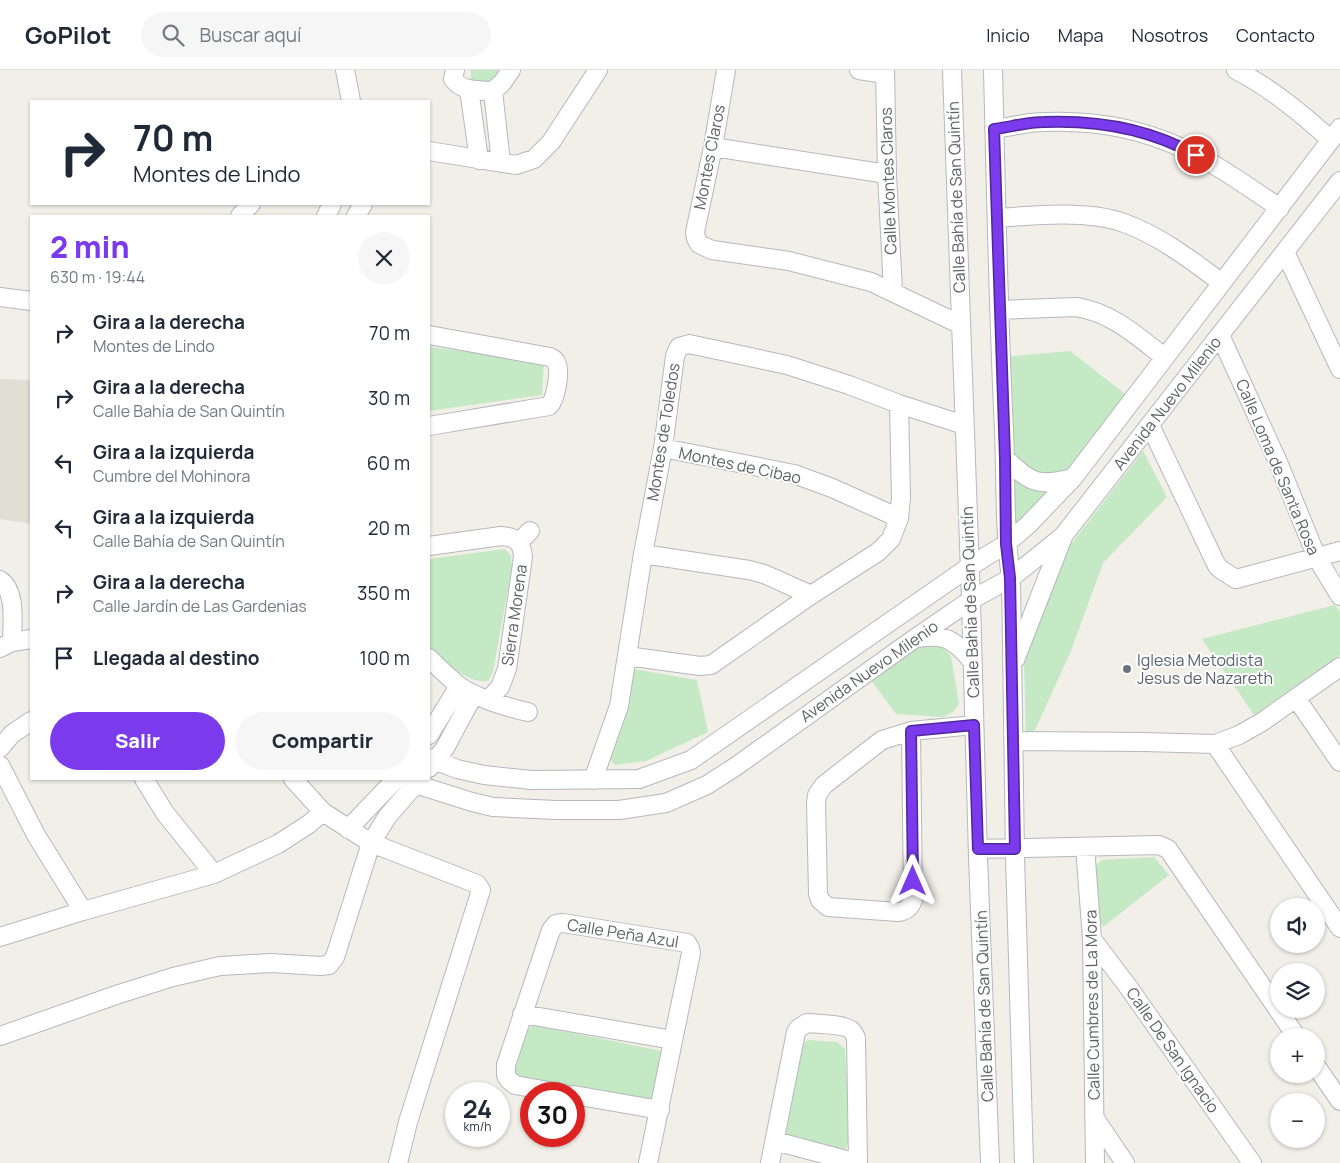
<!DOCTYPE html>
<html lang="es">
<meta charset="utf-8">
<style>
body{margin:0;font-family:Manrope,sans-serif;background:#f6f6f7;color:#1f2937;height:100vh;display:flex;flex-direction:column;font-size:19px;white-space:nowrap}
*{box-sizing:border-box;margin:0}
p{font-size:16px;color:#747a83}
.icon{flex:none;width:28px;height:28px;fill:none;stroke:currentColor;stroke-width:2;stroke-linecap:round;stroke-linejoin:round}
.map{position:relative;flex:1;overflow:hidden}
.panel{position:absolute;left:30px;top:145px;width:400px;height:565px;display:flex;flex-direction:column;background:#fff;border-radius:0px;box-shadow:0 1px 4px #0004}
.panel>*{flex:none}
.hud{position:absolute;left:30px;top:30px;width:400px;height:105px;border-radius:0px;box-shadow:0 1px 4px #0004;background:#fff;color:#1f2937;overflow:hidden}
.controls{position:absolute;left:1270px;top:828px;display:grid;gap:10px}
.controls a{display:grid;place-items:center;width:55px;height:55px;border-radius:50%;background:#fff;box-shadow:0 1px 4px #0004;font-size:25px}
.speed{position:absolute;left:445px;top:1012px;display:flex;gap:10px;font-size:25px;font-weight:700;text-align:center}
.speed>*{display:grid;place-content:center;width:65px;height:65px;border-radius:50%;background:#fff;box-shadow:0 1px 4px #0004;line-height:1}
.speed small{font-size:12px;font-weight:400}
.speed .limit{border:8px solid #d22;background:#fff;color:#111}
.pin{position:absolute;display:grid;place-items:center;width:42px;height:42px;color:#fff;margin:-21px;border:2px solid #fff;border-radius:50%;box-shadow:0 1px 5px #0007}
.me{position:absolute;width:55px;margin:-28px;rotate:0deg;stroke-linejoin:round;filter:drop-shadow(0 0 4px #0008)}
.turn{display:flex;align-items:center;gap:18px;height:105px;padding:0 20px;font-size:22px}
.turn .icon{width:65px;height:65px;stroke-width:2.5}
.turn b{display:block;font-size:35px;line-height:42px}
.round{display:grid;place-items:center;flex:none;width:52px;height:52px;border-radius:26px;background:#f6f6f7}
.headline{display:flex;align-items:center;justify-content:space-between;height:85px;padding:0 20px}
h1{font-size:30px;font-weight:800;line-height:38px;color:#7c3aed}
.button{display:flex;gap:10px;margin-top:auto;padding:10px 20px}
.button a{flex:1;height:58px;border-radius:30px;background:#7c3aed;color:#fff;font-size:20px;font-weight:800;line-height:58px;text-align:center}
.button a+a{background:#f6f6f7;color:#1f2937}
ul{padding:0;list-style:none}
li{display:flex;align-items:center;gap:15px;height:65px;padding:0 20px}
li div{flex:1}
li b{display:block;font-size:19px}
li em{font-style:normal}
header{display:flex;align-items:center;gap:30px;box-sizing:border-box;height:70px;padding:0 25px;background:#fff;border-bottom:1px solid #e0e1e3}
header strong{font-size:24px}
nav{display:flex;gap:28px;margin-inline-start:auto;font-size:18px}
.search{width:350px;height:45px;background:#f6f6f7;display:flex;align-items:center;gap:12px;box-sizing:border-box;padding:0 18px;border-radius:28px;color:#747a83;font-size:19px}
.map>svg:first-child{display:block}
</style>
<header>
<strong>GoPilot</strong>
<div class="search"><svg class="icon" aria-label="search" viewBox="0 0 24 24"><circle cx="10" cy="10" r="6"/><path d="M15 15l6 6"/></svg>Buscar aquí</div>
<nav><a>Inicio</a><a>Mapa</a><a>Nosotros</a><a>Contacto</a></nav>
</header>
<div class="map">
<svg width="1340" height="1093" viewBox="0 0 1340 1093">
<rect width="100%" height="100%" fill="#f1efe8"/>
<path fill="#e1ded6" d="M0,309L31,310V454L0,449Z"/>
<path fill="#c5e8c5" d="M471,0H503L494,12L486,16L471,11Z
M430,277L544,292L542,325L429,341Z
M1070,281L1134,331L1006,467L1001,287Z
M1143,381L1167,427L1103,493L1071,581L1035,660L1026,664L1024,594L1065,482Z
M505,479L511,486L512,497L493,602L488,611C467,614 442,590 429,576V489Z
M1335,535L1340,542V585L1254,645L1202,569Z
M932,575L943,578L951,586L959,634L953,642L943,647L896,644L871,610L918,578Z
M633,599L697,610L708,662L646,691L615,695L608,686Z
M1154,787L1169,805L1103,857L1099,850L1095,796L1102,790Z
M533,955L662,981V992L655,1025L645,1031L522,1012L514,1005L526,961Z
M809,970L838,972L845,979L850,1071L845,1079L835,1080L786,1065L783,1059L801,974Z"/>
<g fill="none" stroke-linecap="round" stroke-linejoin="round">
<g stroke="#b5b8bc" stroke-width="20">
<path id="minor" d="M345,0L351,31
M455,0L453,9C463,22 477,20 493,21L502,13L511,0
M726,0L713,77L695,162L696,168L699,174L712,180L789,191L871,212L961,255
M859,0L885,4
M885,0L887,104L893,221
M952,0L971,530L978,788L990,1093
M993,0C996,120 998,240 1004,360C1006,409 1004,459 1011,508L1015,787L1024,1093
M1236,0C1272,19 1301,43 1331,70
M469,19L479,90
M493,21L501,93
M994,59C1011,57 1027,52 1044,52C1091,50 1139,58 1182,78C1217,94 1248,117 1280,138
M713,77L887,104
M429,81L516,95L534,89L551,72L598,0
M240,146L251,134
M326,146L332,134
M356,146L363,134
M998,148C1034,145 1089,140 1124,153C1160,166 1191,190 1222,213
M1285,182L1340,299
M0,227L31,231
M999,240L1076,237C1111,242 1137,266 1164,287
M429,265L550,287C553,289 555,289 556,292C561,301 556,329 549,336L429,356
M1220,265L1278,392L1317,488L1340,526
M1150,355L1217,496L1223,501L1236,509L1340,481
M663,378L794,404L832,418L899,448
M1005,388C1030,413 1038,417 1073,408
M519,472L530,461
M429,476L501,466C516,467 522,472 523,487L507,599L500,617L489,629
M643,484L749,500L764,504L811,525
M0,510C17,522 12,553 12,572
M917,568C945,564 954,569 972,591
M0,578L12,572L31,569
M627,586L700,596L711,595L811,525L878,482L891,469L899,448L901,428L899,334
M429,588C438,597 448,607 458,615C473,627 509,638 528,642
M1015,590L1063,467
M1296,628L1340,692
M911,661L913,830C910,838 906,841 898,842L828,837L820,830L818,824L816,733L817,725L824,715L882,670L911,661L974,655
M429,665L459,616
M1014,671L1144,672L1215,674L1239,665L1262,652L1340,597
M1215,674L1340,858
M0,678L12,664L31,651
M429,688L457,699L484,705L531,710L639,709L691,690L969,497L1006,474L1028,455L1073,408L1340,58
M0,695L36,765L83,841
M429,698L445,678L474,624
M144,709L165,743L214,804
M293,709L323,742L371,773L477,814L481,820L408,1052L398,1093
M408,709L415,714L472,732L493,737L556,740H619L666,733L707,715L735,697L914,569L971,530L1011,508L1063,466L1340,111
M593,710L619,636L643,484L663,378L675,286L679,277L689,274L787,295L849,315L899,334L964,355
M348,759L396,709
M1085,777L1092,869L1095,1093
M978,779L1159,775L1168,779L1296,966
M0,867L83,841L214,804L278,774L309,754L323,742
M1092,869L1129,918L1252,1093
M522,944L673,970
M0,966L119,924L173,907L220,896L271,893L320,896L329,895L335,887L371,773L387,747L420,709
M1316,996L1340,1031
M565,1024L515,1015L509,1010L506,1005V995L551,860L556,854L563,853L687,873L690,878L691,883L648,1093
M574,1025L660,1040
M1094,1047L1125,1093
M775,1071L857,1093
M770,1093L796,962L799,958L807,953C817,954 846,954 852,961C854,963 855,966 856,968L858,1093"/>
</g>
<use href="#minor" stroke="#fff" stroke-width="18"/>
</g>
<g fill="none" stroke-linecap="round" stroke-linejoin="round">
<g stroke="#51269a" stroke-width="12">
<path id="route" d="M913,811L911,661L974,655L978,779H1015L1010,508L1006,474L1005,388L994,59C1010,57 1028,52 1044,52C1096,50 1150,59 1196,85"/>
</g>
<use href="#route" stroke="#7c3aed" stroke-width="9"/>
</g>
<circle fill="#6b7280" stroke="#fff" stroke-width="2" cx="1127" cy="599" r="5"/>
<g text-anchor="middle" stroke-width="4" stroke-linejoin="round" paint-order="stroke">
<g font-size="16" fill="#5f6368" stroke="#fff">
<text transform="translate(709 87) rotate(-79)" y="6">Montes Claros</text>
<text transform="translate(888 111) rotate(-92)" y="6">Calle Montes Claros</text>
<text transform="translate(956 127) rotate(-92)" y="6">Calle Bahía de San Quintín</text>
<text transform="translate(1167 333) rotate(-52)" y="6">Avenida Nuevo Milenio</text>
<text transform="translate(663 362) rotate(-81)" y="6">Montes de Toledos</text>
<text transform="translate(740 395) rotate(12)" y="6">Montes de Cibao</text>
<text transform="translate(1278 397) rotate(67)" y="6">Calle Loma de Santa Rosa</text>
<text transform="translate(970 532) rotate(-92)" y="6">Calle Bahía de San Quintín</text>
<text transform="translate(514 545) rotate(-82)" y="6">Sierra Morena</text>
<text transform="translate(869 601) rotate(-35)" y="6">Avenida Nuevo Milenio</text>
<text transform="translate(623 863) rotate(9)" y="6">Calle Peña Azul</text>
<text transform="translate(1092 935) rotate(-91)" y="6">Calle Cumbres de La Mora</text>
<text transform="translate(984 936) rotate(-92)" y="6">Calle Bahía de San Quintín</text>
<text transform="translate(1173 980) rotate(55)" y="6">Calle De San Ignacio</text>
</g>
<g font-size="16" fill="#5b616d" stroke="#fff" text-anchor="start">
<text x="1137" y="596">Iglesia Metodista<tspan x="1137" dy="18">Jesus de Nazareth</tspan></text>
</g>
</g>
</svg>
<div class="controls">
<a><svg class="icon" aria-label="sound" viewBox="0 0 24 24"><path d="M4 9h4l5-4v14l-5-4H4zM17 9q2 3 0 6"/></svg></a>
<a><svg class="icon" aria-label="layers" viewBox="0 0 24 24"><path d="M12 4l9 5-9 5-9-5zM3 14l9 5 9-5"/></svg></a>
<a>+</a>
<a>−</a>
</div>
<div class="speed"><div>24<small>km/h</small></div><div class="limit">30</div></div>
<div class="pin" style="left:1196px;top:85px;background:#d93025"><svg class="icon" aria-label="arrive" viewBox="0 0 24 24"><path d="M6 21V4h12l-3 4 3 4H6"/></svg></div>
<svg class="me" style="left:913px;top:811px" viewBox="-20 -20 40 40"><path d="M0-17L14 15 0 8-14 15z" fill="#7c3aed" stroke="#fff" stroke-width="4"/></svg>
<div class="hud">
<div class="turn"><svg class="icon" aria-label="right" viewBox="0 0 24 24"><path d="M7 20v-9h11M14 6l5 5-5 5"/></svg><div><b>70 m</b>Montes de Lindo</div></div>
</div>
<section class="panel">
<div class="headline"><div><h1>2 min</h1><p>630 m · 19:44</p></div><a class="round"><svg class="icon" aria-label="close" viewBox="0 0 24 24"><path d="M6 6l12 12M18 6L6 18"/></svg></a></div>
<ul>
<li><svg class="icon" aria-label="right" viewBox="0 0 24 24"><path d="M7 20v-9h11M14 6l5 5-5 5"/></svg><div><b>Gira a la derecha</b><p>Montes de Lindo</p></div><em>70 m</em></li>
<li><svg class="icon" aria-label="right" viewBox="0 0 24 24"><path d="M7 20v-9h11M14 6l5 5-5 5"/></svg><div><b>Gira a la derecha</b><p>Calle Bahía de San Quintín</p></div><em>30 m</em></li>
<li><svg class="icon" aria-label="left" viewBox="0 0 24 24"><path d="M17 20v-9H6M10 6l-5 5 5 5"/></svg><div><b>Gira a la izquierda</b><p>Cumbre del Mohinora</p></div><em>60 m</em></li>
<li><svg class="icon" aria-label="left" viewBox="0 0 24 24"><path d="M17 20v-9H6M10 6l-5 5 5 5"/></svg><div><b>Gira a la izquierda</b><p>Calle Bahía de San Quintín</p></div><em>20 m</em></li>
<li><svg class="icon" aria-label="right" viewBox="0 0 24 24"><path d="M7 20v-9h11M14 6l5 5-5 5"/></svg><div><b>Gira a la derecha</b><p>Calle Jardín de Las Gardenias</p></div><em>350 m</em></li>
<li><svg class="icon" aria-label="arrive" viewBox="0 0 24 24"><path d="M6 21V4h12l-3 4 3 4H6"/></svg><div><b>Llegada al destino</b></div><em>100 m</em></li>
</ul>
<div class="button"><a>Salir</a><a>Compartir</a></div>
</section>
</div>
